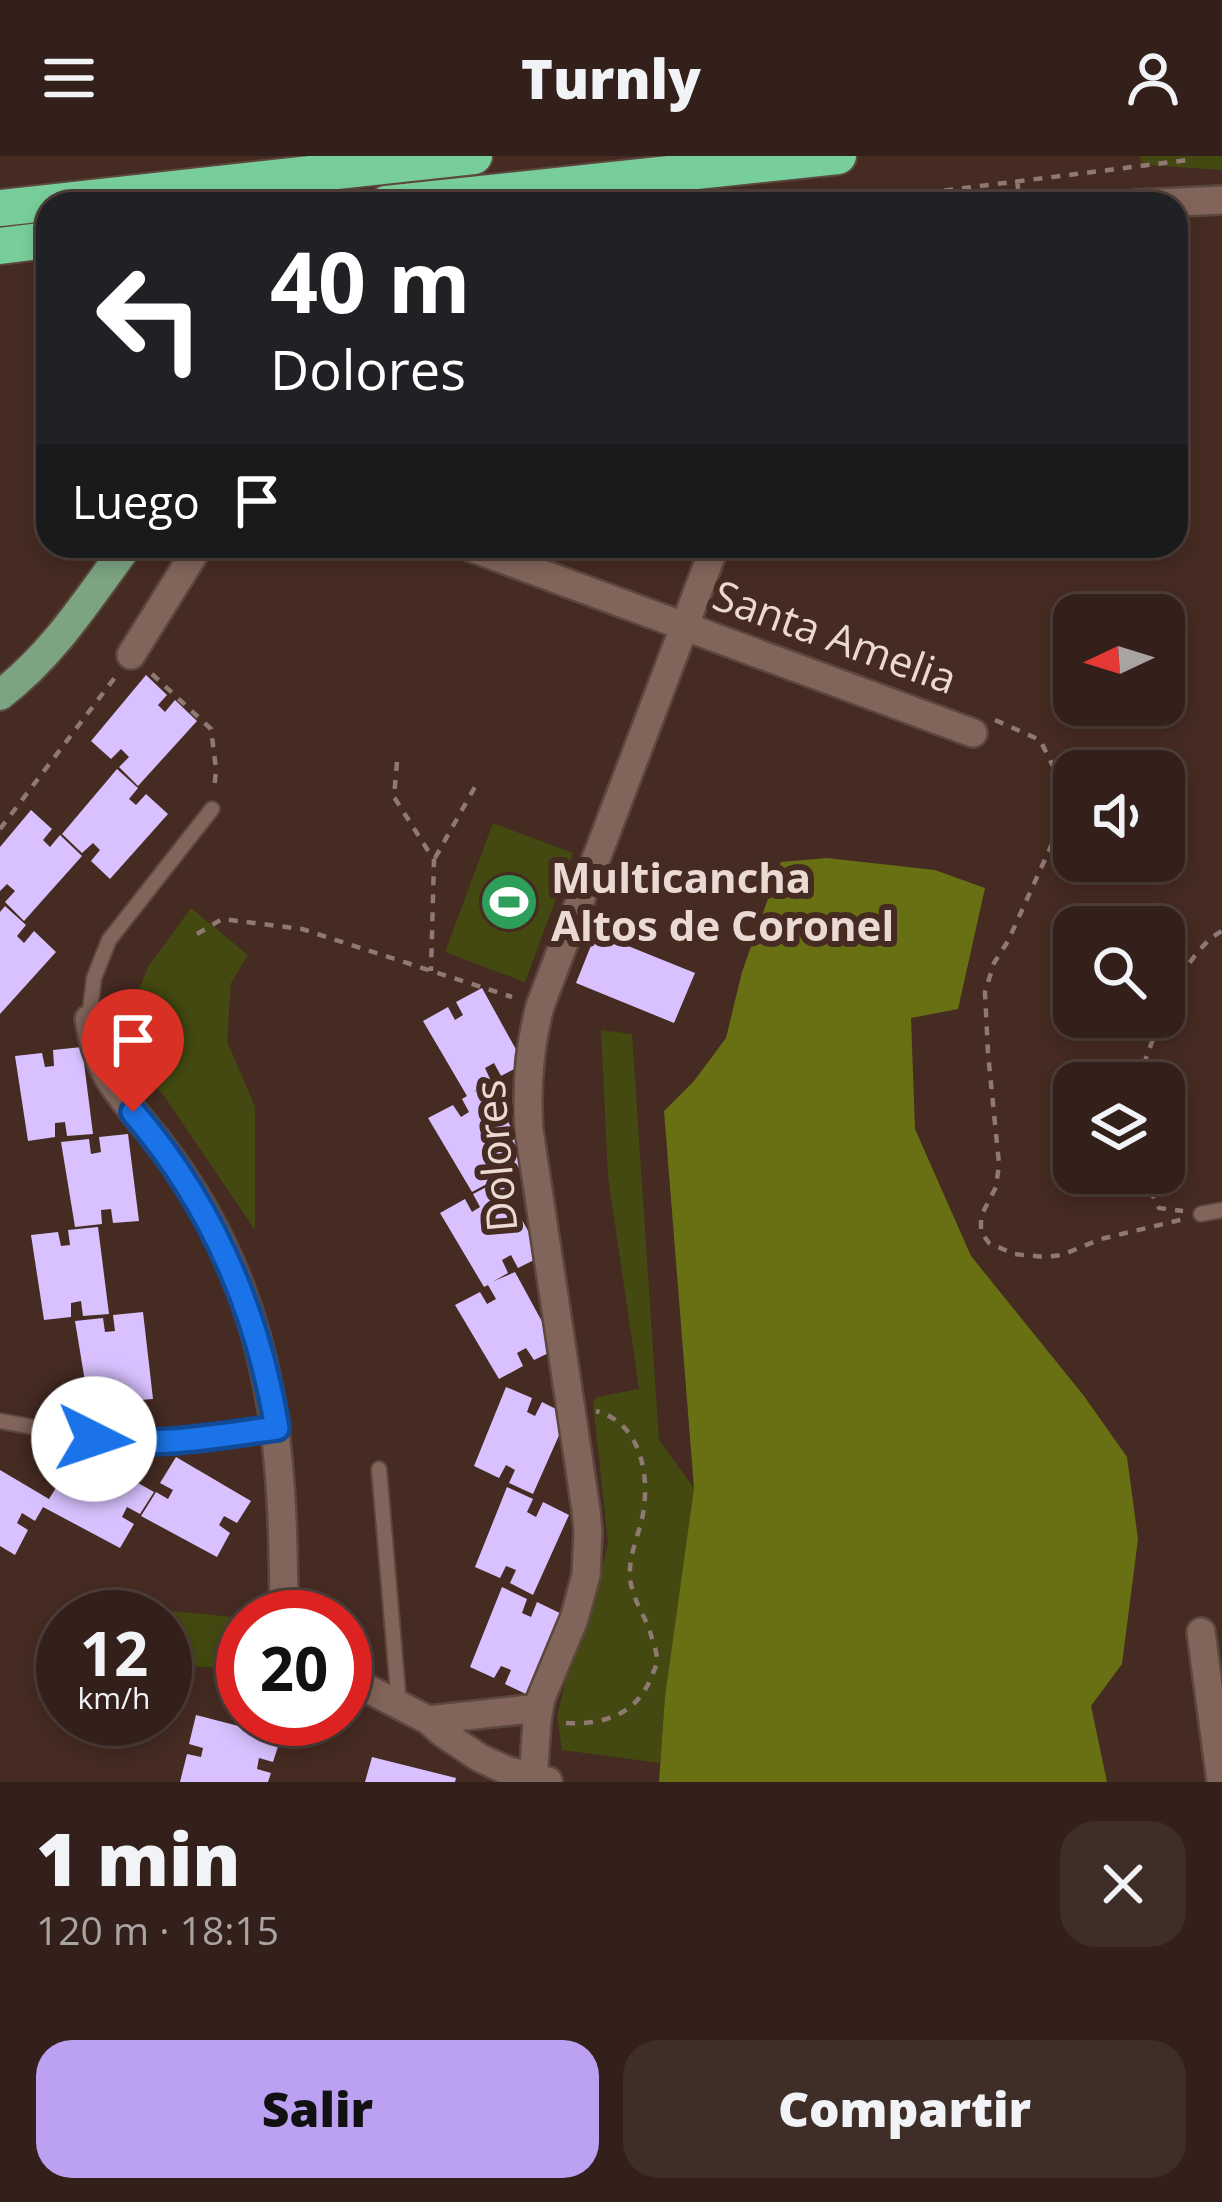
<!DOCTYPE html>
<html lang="es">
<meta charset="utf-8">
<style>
body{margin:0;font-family:"Open Sans",sans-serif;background:#3f2d27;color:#f1f3f6;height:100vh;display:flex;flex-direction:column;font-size:45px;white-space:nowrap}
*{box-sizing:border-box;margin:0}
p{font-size:39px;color:#a9a3a2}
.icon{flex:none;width:66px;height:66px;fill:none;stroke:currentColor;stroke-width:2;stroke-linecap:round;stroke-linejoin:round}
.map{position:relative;height:1626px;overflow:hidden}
.panel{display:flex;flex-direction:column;background:#34201a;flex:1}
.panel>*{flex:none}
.guide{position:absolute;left:36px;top:36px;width:1152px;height:366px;border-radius:36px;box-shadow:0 6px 18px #0003,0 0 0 3px #4e3e39;background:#202124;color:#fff;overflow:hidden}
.needle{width:78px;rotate:266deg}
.tools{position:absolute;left:1053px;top:438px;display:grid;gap:24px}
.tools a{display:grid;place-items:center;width:132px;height:132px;border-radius:24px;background:#34201a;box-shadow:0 6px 18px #0003,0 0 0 3px #4e3e39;font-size:60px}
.speed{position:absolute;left:36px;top:1434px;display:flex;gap:24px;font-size:60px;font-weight:700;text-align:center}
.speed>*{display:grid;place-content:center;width:156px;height:156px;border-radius:50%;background:#34201a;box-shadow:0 6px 18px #0003,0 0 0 3px #4e3e39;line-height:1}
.speed small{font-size:30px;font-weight:400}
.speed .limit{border:18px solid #d22;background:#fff;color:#111}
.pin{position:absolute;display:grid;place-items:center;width:102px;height:102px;color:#fff;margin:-123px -51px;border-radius:50% 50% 50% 0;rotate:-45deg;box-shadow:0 0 12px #0007}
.pin .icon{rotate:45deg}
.me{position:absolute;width:132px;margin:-66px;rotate:94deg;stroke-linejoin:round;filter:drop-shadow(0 0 9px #0008)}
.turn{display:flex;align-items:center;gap:42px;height:252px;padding:0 36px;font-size:54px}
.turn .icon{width:156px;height:156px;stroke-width:2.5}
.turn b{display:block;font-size:84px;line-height:102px}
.then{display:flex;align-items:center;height:114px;padding:0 36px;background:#0003;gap:24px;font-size:45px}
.round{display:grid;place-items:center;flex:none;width:126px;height:126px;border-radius:36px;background:#3f2d27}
.head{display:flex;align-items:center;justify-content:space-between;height:204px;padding:0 36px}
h1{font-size:72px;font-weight:800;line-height:90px}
.primary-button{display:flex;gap:24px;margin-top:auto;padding:24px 36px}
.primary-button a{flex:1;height:138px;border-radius:36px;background:#bca0f2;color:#111;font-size:48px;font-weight:800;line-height:138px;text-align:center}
.primary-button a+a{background:#3f2d27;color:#f1f3f6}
header{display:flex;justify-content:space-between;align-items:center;height:156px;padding:0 36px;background:#34201a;font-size:54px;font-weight:800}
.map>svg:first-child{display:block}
</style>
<header><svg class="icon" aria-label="menu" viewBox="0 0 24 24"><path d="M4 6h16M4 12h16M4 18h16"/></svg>Turnly<svg class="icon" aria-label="person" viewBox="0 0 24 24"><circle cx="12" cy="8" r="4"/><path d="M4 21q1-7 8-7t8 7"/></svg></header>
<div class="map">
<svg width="1222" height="1626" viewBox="0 0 1222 1626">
<rect width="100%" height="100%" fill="#452b22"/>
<path fill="#434910" d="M1140,0H1222V14L1146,9L1141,7Z
M493,667L573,697L525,826L445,796Z
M191,752L248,799L231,827L227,885L255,951V1074L164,940L131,901L128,860L148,811Z
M601,874L632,878L659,1284L694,1332L665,1540L660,1607L562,1594L557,1560L571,1503L592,1451L608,1388L593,1246L597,1241L639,1233L608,1020Z
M161,1454L243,1462V1512L165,1510V1461H161Z"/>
<path fill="#687013" d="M827,702L935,714L985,732L958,853L911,862L915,973L971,1100L1084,1240L1127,1301L1138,1383L1122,1508L1091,1550L1107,1626H659L665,1540L694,1332L664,955L694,925L726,882L742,816L781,706Z"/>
<path fill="#d9c1ff" d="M146,519L167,539L158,549L165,556L175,544L197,565L138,630L119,611L129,601L121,593L111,603L91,585Z
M117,613L138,632L129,643L136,649L146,638L168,658L110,723L91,705L100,694L93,687L82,697L62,678Z
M31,654L52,673L43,684L50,691L60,679L82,700L24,765L5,746L15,735L7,728L0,735V691Z
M5,750L26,769L17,780L24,787L34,775L56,796L0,858V756Z
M596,777L695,817L674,867L576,827Z
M482,832L524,908L501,920L494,907L485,912L491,925L473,936L488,929L530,1006L507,1017L500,1005L490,1010L496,1023L472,1036L428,962L453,949L461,961L469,956L462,943L467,940L423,865L448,851L455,864L463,859L456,846Z
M82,891L93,978L67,980L65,966L55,967V981L28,985L15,900L42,897L45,911L54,910L53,894Z
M128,978L139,1065L113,1067L111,1053L101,1054L102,1068L75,1071L61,986L89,983L91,998L101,996L99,981Z
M500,1024L542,1100L518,1112L511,1099L502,1104L508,1117L494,1125L515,1116L557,1193L534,1204L526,1192L517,1197L523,1210L499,1223L455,1149L480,1136L487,1148L496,1143L488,1129L484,1131L440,1057L465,1043L472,1056L480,1051L473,1038Z
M98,1071L109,1158L83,1160L81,1145L71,1147V1161L44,1164L31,1079L58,1076L61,1090L70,1089L68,1074Z
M143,1156L153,1243L128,1245L125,1231L115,1232L116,1246L89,1250L75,1165L103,1162L105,1176L115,1175L113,1159Z
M506,1231L532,1242L527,1256L535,1260L542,1246L568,1259L533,1338L509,1327L515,1314L506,1309L499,1322L474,1310Z
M78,1293L154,1336L140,1358L127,1351L122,1361L134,1368L120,1392L43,1351L35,1365L22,1357L17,1367L28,1374L15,1399L0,1390V1314L49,1343L59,1327L71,1334L76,1326L63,1318Z
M176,1301L251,1345L237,1367L224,1360L219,1369L230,1377L217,1401L141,1360L156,1336L168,1343L173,1334L160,1327Z
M507,1331L533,1343L527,1356L536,1361L543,1346L569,1359L533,1439L510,1427L516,1414L506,1410L500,1422L475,1411Z
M502,1431L527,1443L522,1457L531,1461L537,1446L564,1459L528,1539L505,1528L511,1514L501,1510L494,1522L470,1511Z
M196,1559L281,1581L273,1606L259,1602L257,1613L271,1617L268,1626H180L187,1598L201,1601L203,1592L189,1588Z
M372,1601L456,1622L455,1626H365Z"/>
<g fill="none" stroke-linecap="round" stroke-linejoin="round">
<g stroke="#5c473f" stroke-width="18">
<path id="lane" d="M89,863L94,822L109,784L212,653
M1201,1058L1222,1054
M0,1265L126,1288L162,1287L274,1272
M379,1313L399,1548"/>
</g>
<g stroke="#5c473f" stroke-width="32">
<path id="street" d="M1136,48L1222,44
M467,390L973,577
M131,499L199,390
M89,863C98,921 120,938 155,982C174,1006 191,1031 206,1058C279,1189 283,1316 284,1461
M1201,1476L1221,1626
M345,1521L428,1564L444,1578L480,1602L506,1614L548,1625
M428,1564L539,1552
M533,1626L537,1565L541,1542L574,1463L586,1419L588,1375L586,1354L529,974C526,931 529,892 540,850L715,390"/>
</g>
<g stroke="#5c473f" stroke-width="34">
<path id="primary" d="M0,539C53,499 88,443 127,390"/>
</g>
<g stroke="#5c473f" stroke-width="40">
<path id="highway" d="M386,48L838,0
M0,52L474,0
M0,90L48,84"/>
</g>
<path stroke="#8f7972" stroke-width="4.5" stroke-dasharray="9 9" stroke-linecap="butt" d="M1017,24L1020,48
M837,48L1188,4V0
M152,518L211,573L216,613L214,636
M995,564L1040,584L1067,638L1066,657L1008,785L994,807L985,836L988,897L999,1008L996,1031L981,1060V1076L989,1087L1014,1098L1045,1101L1062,1099L1101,1083L1184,1063
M397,606L394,641L434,704L431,815
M0,673L116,520
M435,702L476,629
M197,778L222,763L302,773L512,841
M1164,854C1176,827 1196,789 1222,775
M1144,927L1145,905L1161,861
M1146,1017L1147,1028L1159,1052L1183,1055
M566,1567C603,1569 635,1559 650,1524C651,1522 657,1508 657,1506C658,1499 653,1486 651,1479C645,1458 630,1441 630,1418C629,1400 638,1380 642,1363C651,1322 642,1267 596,1255"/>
<use href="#lane" stroke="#82655a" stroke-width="14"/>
<use href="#street" stroke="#82655a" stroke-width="27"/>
<use href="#primary" stroke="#7ca481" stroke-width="30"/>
<use href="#highway" stroke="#78ce9b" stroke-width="36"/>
</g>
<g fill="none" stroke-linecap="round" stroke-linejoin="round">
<g stroke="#114b97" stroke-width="30">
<path id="route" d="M94,1283C156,1292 216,1280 277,1272C257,1153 211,1047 133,956"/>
</g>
<use href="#route" stroke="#1a73e8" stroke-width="21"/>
</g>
<defs>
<g id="stadium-disc" transform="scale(3)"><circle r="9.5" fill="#2e9e5b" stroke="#452b22"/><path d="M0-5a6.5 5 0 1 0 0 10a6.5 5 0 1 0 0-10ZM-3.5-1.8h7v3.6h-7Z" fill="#fff"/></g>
</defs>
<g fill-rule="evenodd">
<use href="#stadium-disc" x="509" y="746"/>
</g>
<g text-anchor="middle" stroke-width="12" stroke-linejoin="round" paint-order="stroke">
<g font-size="42" fill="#ebdad4" stroke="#452b22">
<text transform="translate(835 481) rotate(20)" y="15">Santa Amelia</text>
<text transform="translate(496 1000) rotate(-95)" y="15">Dolores</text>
</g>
<g font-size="42" font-weight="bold" fill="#ebdad4" stroke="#452b22" text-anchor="start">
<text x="551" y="737">Multicancha<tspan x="551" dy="48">Altos de Coronel</tspan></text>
</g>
</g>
</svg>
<div class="tools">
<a><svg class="needle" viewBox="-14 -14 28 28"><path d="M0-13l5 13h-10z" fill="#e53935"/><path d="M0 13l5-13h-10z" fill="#a9a3a2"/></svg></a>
<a><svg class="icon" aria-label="sound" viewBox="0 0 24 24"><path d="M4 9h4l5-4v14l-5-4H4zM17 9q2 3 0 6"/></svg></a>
<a><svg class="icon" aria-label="search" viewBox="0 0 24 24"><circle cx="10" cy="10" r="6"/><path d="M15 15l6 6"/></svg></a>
<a><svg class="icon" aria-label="layers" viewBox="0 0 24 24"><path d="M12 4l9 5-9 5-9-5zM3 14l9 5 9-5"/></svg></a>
</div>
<div class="speed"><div>12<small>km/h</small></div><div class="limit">20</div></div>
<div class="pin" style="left:133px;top:956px;background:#d93025"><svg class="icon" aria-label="arrive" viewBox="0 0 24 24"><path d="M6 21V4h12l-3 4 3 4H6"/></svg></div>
<svg class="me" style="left:94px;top:1283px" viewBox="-20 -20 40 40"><circle r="19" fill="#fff"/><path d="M0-13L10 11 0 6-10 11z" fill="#1a73e8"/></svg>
<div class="guide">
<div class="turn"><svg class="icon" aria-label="left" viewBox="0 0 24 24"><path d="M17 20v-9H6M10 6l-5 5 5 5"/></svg><div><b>40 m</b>Dolores</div></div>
<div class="then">Luego<svg class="icon" aria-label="arrive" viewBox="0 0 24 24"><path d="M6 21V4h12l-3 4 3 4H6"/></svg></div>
</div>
</div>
<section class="panel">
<div class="head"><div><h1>1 min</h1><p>120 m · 18:15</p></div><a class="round"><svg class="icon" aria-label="close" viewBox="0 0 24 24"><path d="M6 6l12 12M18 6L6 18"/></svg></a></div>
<div class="primary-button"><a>Salir</a><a>Compartir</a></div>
</section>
